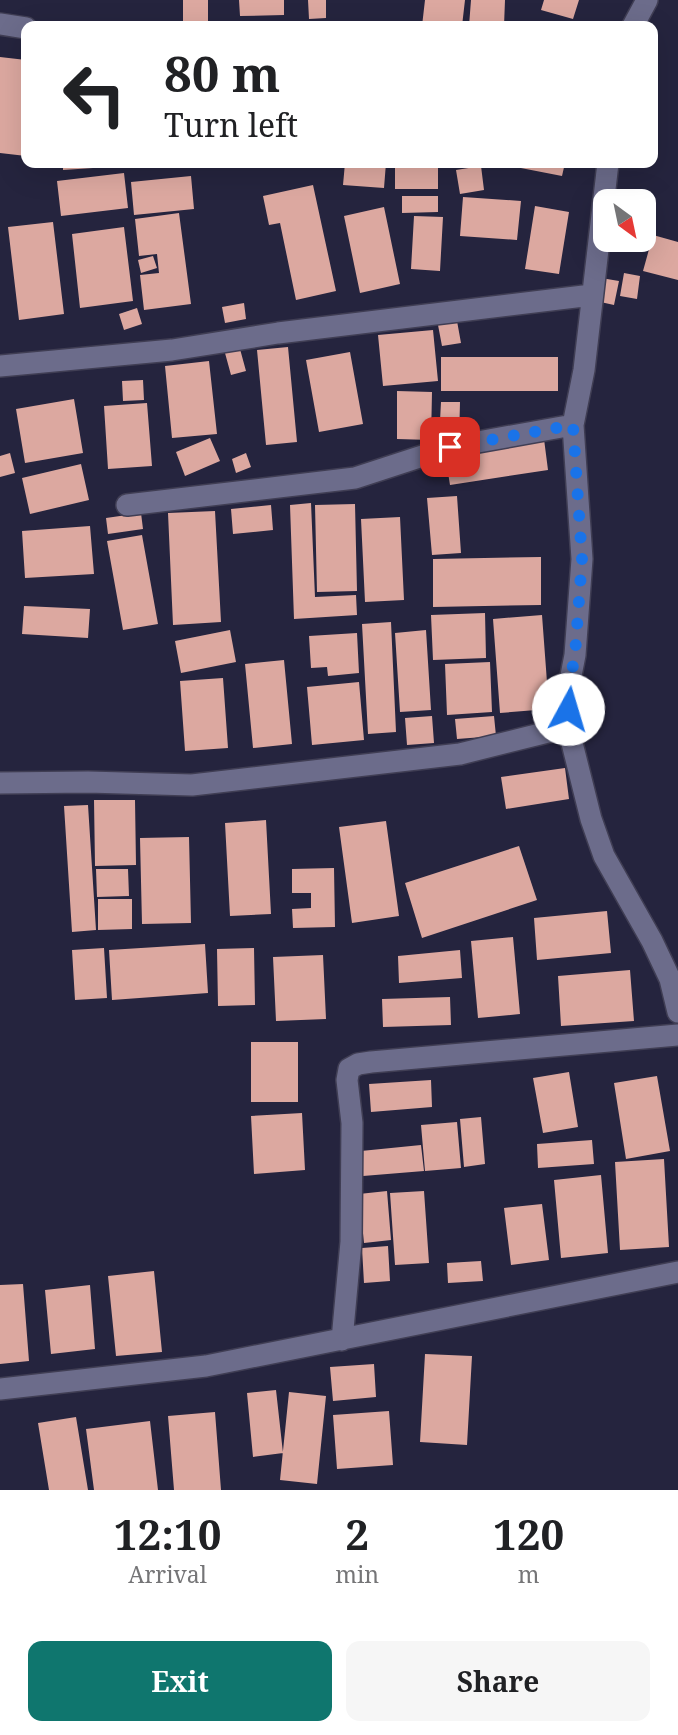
<!DOCTYPE html>
<style>
body{margin:0;font-family:"Noto Serif",serif;background:#f6f6f6;color:#202124;height:100vh;display:flex;flex-direction:column;font-size:26px;white-space:nowrap}
*{box-sizing:border-box;margin:0}
p{font-size:23px;color:#757577}
.icon{flex:none;width:38px;height:38px;fill:none;stroke:currentColor;stroke-width:2;stroke-linecap:round;stroke-linejoin:round}
.map{position:relative;height:1490px;overflow:hidden}
.panel{display:flex;flex-direction:column;background:#fff;flex:1}
.panel>*{flex:none}
.top-card{position:absolute;left:21px;top:21px;width:637px;height:147px;border-radius:14px;box-shadow:0 7px 28px #0002;background:#fff;color:#202124;overflow:hidden}
.needle{width:46px;rotate:147deg}
.fabs{position:absolute;left:593px;top:189px;display:grid;gap:14px}
.fabs a{display:grid;place-items:center;width:63px;height:63px;border-radius:14px;background:#fff;box-shadow:0 7px 28px #0002;font-size:35px}
.pin{position:absolute;display:grid;place-items:center;width:60px;height:60px;color:#fff;margin:-30px;border-radius:14px;box-shadow:0 4px 10px #0006}
.me{position:absolute;width:77px;margin:-38px;rotate:6deg;stroke-linejoin:round;filter:drop-shadow(0 0 5px #0008)}
.turn{display:flex;align-items:center;gap:24px;height:147px;padding:0 28px;font-size:32px}
.turn .icon{width:91px;height:91px;stroke-width:2.5}
.turn b{display:block;font-size:49px;line-height:60px}
.eta{display:flex;justify-content:space-evenly;align-items:center;height:119px;text-align:center}
.eta b{font-size:42px;font-weight:700;line-height:49px}
.action{display:flex;gap:14px;margin-top:auto;padding:14px 28px}
.action a{flex:1;height:80px;border-radius:14px;background:#0f766e;color:#fff;font-size:28px;font-weight:700;line-height:80px;text-align:center}
.action a+a{background:#f6f6f6;color:#202124}
.map>svg:first-child{display:block}
</style>
<div class="map">
<svg width="678" height="1490" viewBox="0 0 678 1490">
<rect width="100%" height="100%" fill="#25243e"/>
<path fill="#dca8a0" d="M183,0H208V26H183Z
M239,0H284V15L240,16Z
M308,0H326V18L309,19Z
M425,0H465L462,26H422Z
M471,0H505L504,26H469Z
M544,0H579L573,19L541,10Z
M0,57L26,60V156L0,153Z
M63,163H123V166L63,170Z
M138,163H182V167L138,166Z
M205,163H242V167L205,165Z
M345,163H386L384,188L343,185Z
M395,163H438V189H395Z
M495,163H565L562,176Z
M481,166L484,190L460,194L456,170Z
M124,173L128,208L61,216L57,181Z
M191,176L194,209L134,215L131,182Z
M313,185L336,291L296,300L280,223L269,225L263,196Z
M402,196H438V212L402,213Z
M463,197L521,201L517,240L460,236Z
M535,206L569,212L559,274L525,269Z
M384,207L400,284L360,293L344,216Z
M179,213L191,304L144,310L140,275L159,273L157,254L139,256L135,219Z
M414,216L443,217L440,271L411,269Z
M53,222L64,314L19,320L8,227Z
M124,227L133,301L80,308L72,234Z
M653,235L678,242V280L643,271Z
M153,256L157,268L141,273L138,260Z
M624,273L640,276L637,299L620,296Z
M601,278L619,281L614,305L596,301Z
M244,303L246,319L225,323L222,307Z
M137,308L142,324L124,330L119,314Z
M457,321L461,343L442,346L438,325Z
M433,330L438,381L383,386L378,335Z
M288,347L297,442L266,445L257,350Z
M240,349L246,371L231,375L225,353Z
M350,352L363,424L319,432L306,360Z
M441,357H558V391H441Z
M209,361L217,434L172,438L165,366Z
M143,380L144,400L123,401L122,381Z
M397,391L432,392L431,440L397,439Z
M74,399L83,453L25,463L16,409Z
M441,402H460L459,441L439,440Z
M147,403L152,466L108,469L104,406Z
M210,438L220,461L185,476L176,452Z
M544,439L548,470L450,485L445,454Z
M10,453L15,473L0,477V456Z
M246,453L251,467L236,473L232,459Z
M81,464L89,500L30,514L22,478Z
M457,496L461,553L432,555L427,498Z
M311,503L315,597L356,595L357,615L294,619L290,505Z
M355,504L357,591L317,592L315,505Z
M271,505L273,530L233,534L231,509Z
M215,511L221,622L173,625L168,513Z
M141,513L143,529L108,534L106,518Z
M400,517L404,600L365,602L361,519Z
M90,526L94,574L25,578L22,531Z
M142,535L158,624L123,630L107,541Z
M541,557V605L433,607V559Z
M24,606L90,609L88,638L22,634Z
M485,613L486,658L433,660L431,615Z
M542,615L549,709L500,713L493,619Z
M391,622L396,732L368,734L362,624Z
M230,630L236,662L181,673L175,641Z
M426,630L431,710L400,712L395,633Z
M357,633L359,673L328,676L327,667L311,668L309,636Z
M284,660L292,744L253,748L245,664Z
M490,662L492,712L447,715L445,664Z
M223,678L228,748L185,751L180,681Z
M359,682L364,740L312,745L307,687Z
M432,716L434,743L407,745L405,718Z
M494,716L496,736L457,739L455,719Z
M565,768L569,799L506,809L501,777Z
M94,800H135L136,865L95,866Z
M88,805L96,930L72,932L64,806Z
M266,820L271,914L230,916L225,823Z
M386,821L399,916L352,923L339,827Z
M189,837L191,923L142,924L140,838Z
M519,846L537,900L422,938L405,883Z
M334,868L335,927L293,928L292,909L311,908V893H292V869Z
M96,869H128L129,896L97,897Z
M98,899H132V929L98,930Z
M607,911L611,953L537,960L534,918Z
M513,937L520,1014L478,1018L471,941Z
M205,944L208,993L112,1000L109,950Z
M104,948L107,998L75,1000L72,950Z
M254,948L255,1005L218,1006L217,949Z
M460,950L462,978L399,983L398,956Z
M323,955L326,1019L276,1021L273,957Z
M630,970L634,1021L561,1026L558,976Z
M450,997L451,1025L383,1027L382,999Z
M251,1042H298V1102H251Z
M569,1072L578,1127L543,1133L533,1078Z
M657,1076L670,1151L626,1159L614,1083Z
M431,1080L432,1107L371,1112L369,1084Z
M302,1113L305,1170L254,1174L251,1116Z
M481,1117L485,1164L464,1167L460,1119Z
M457,1122L461,1168L425,1171L421,1125Z
M592,1140L594,1164L538,1168L537,1144Z
M421,1145L424,1171L363,1176L361,1151Z
M664,1159L669,1247L620,1250L615,1162Z
M601,1175L608,1253L561,1258L554,1180Z
M387,1191L391,1240L364,1243L359,1194Z
M424,1191L429,1263L395,1265L390,1193Z
M542,1204L549,1260L511,1265L504,1208Z
M388,1246L390,1281L364,1283L362,1248Z
M481,1261L483,1281L448,1283L447,1263Z
M154,1271L162,1352L116,1356L108,1276Z
M23,1284L29,1361L0,1364V1285Z
M90,1285L95,1349L51,1354L45,1290Z
M425,1354L472,1356L467,1445L420,1442Z
M374,1364L376,1397L333,1401L330,1367Z
M276,1390L283,1453L253,1457L247,1393Z
M289,1392L326,1396L317,1484L280,1480Z
M389,1411L393,1465L337,1469L333,1415Z
M215,1412L221,1490H174L168,1416Z
M76,1417L88,1490H49L38,1423Z
M150,1421L158,1490H94L86,1429Z"/>
<g fill="none" stroke-linecap="round" stroke-linejoin="round">
<g stroke="#403e54" stroke-width="24">
<path id="minor" d="M0,24L26,28
M633,26L647,0
M608,163L584,370L573,425L582,559L575,655L568,691V727L591,819L604,856L652,941L670,979L678,1012
M0,366L172,350L278,333L592,295
M127,505L355,478L450,447L573,425
M0,783L88,782L192,785L460,754L568,727
M342,1340L351,1242L352,1123L347,1080L349,1069L358,1064L371,1062L678,1035
M0,1389L206,1366L678,1272"/>
</g>
<use href="#minor" stroke="#6c6c8b" stroke-width="21"/>
</g>
<g fill="none" stroke-linecap="round" stroke-linejoin="round">
<path stroke="#1a73e8" stroke-width="12" stroke-dasharray="0 21.6" d="M450,447L573,425L582,559L575,655L568,691V709"/>
</g>
</svg>
<div class="fabs">
<a><svg class="needle" viewBox="-14 -14 28 28"><path d="M0-13l5 13h-10z" fill="#e53935"/><path d="M0 13l5-13h-10z" fill="#757577"/></svg></a>
</div>
<div class="pin" style="left:450px;top:447px;background:#d93025"><svg class="icon" aria-label="arrive" viewBox="0 0 24 24"><path d="M6 21V4h12l-3 4 3 4H6"/></svg></div>
<svg class="me" style="left:568px;top:709px" viewBox="-20 -20 40 40"><circle r="19" fill="#fff"/><path d="M0-13L10 11 0 6-10 11z" fill="#1a73e8"/></svg>
<div class="top-card">
<div class="turn"><svg class="icon" aria-label="left" viewBox="0 0 24 24"><path d="M17 20v-9H6M10 6l-5 5 5 5"/></svg><div><b>80 m</b>Turn left</div></div>
</div>
</div>
<section class="panel">
<div class="eta">
<div><b>12:10</b><p>Arrival</p></div>
<div><b>2</b><p>min</p></div>
<div><b>120</b><p>m</p></div>
</div>
<div class="action"><a>Exit</a><a>Share</a></div>
</section>
